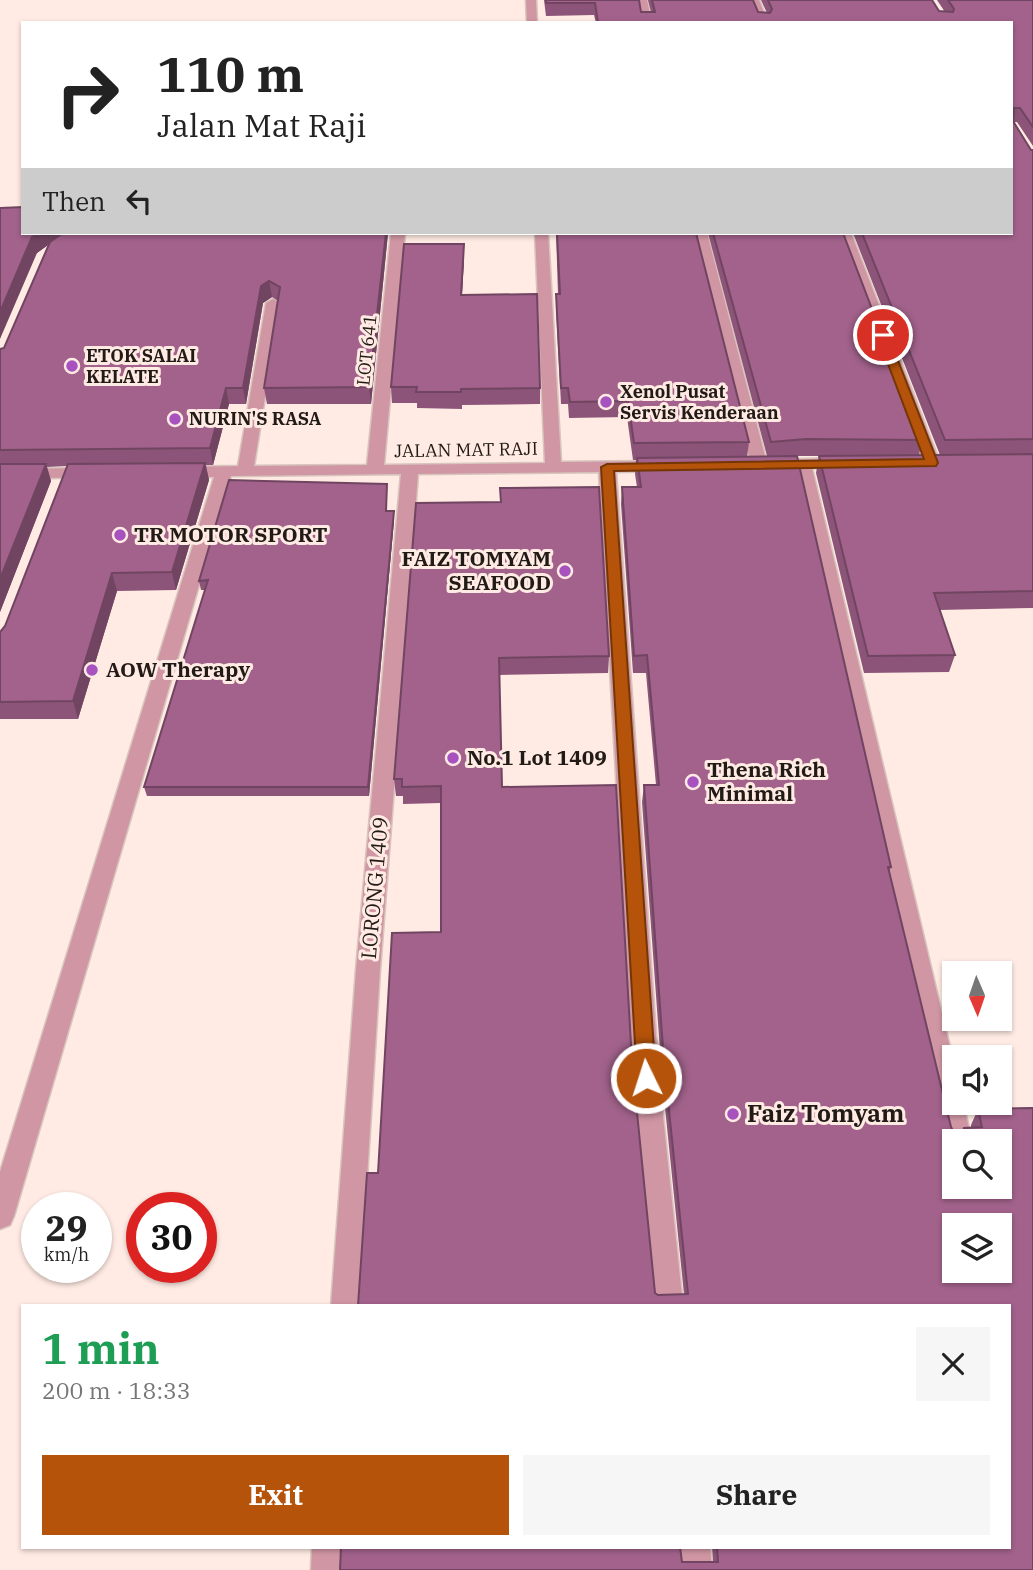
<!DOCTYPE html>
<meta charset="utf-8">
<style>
body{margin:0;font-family:"IBM Plex Serif",serif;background:#f6f6f6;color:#222;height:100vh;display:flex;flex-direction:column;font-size:26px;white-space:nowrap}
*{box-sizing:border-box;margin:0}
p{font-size:23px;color:#767676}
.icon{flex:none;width:38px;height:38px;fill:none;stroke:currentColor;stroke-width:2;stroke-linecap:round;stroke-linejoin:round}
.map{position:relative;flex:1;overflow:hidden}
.side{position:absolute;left:21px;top:1304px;width:990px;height:245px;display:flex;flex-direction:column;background:#fff;border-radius:0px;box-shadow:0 2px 5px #0004}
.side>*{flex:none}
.top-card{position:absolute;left:21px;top:21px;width:992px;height:214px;border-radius:0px;box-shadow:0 2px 5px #0004;background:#fff;color:#222;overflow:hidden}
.needle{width:46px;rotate:178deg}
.tools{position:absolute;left:942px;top:961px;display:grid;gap:14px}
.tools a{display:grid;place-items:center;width:70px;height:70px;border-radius:0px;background:#fff;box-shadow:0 2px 5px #0004;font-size:35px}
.speed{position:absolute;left:21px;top:1192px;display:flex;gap:14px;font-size:35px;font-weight:700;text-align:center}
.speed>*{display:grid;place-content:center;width:91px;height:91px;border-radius:50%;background:#fff;box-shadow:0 2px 5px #0004;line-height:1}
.speed small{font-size:18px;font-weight:400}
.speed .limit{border:10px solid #d22;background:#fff;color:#111}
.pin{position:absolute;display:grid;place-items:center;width:60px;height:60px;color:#fff;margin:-30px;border:4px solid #fff;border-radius:50%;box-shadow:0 2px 7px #0007}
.me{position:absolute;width:77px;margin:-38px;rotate:356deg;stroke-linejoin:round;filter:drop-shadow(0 0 5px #0008)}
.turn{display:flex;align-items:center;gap:24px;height:147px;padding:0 21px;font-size:32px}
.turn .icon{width:91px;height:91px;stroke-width:2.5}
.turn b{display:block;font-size:49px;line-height:60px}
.then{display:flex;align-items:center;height:66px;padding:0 21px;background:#0003;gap:14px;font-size:26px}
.round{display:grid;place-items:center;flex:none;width:74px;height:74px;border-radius:0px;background:#f6f6f6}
.summary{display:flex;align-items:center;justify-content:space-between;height:119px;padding:0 21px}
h1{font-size:42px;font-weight:700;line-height:52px;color:#1e9e55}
.button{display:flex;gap:14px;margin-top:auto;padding:14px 21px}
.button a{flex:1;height:80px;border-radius:0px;background:#b45309;color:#fff;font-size:28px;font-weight:700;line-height:80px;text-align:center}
.button a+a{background:#f6f6f6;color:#222}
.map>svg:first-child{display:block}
</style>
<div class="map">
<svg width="1033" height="1570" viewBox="0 0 1033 1570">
<rect width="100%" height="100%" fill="#ffebe3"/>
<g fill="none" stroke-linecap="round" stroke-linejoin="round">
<g stroke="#d7c5be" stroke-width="3">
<path id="minor" d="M526,0H536L537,23H527Z
M637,0H647L652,23H642Z
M749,0H759L768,23H758Z
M391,233H405L384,465L545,463L535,233H548L561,462L663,461L671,466L663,471L616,472L659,1078L683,1306H655L633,1078L599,472L418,474L380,970L359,1306H331L356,970L401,474L231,476L14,1216L10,1225L0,1229V1172L214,477H181L173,472L181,467L238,466L266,303L273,299L280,303L254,466L367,465Z
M694,233H707L766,460L845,458L853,463L845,468H812L954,1064V1102H963L972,1141H954V1151L950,1149L946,1141L796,469L766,466L759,469L751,464Z
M838,233H851L940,463L938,466L932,468L924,463Z
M92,468L100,473L98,477L0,479V469Z
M312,1547H344L343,1570H311Z
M678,1547H710L712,1570H680Z"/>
</g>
<use href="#minor" fill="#d096a4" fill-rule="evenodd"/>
</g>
<path fill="#8b5478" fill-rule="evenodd" d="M544,0H639L641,12H651L648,0H753L758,12L767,13L761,0H932L939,11L945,12L937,0H1033V146L1017,122H1014L1031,150H1033V608L939,610L955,655L949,672L864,673L816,473L819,456H848H795L891,867L889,872L951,1127L955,1135L960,1137L964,1128H971V1125L978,1109L1033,1108V1570L682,1562H713L712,1547H1010V1306H358L378,1173L441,932V803L403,804V796H396L394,779L416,503L609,656L608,673L499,675L502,787L632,1062L655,1293L658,1295L684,1294L662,1078L642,802L644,785H656L646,673H633L621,504L622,487H637L635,474L636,460H633L627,417L569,418L568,404H561L556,309V294H558L556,233H696L749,442L747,457L767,456L708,233H843L922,440L919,455H940L853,233H1012V23H596L594,15L546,16ZM954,1141H999V1186H985L984,1190L980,1193L969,1189Z
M23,233H388L371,404H267L264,388L278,301L272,297L263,303L246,404H229L213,465H206L209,480L176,590L117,591L78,719H0V632L5,626L67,466L47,467L51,481L0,612V349L4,348L49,244L37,253Z
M464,244V259L462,295L540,388V404L462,405V409L417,408V403H392L391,387Z
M387,484V511H394V520L369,796H147L144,787L205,590H201L199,581Z"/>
<path fill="#714561" d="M39,233H65L37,253L0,339V312L32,237Z
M386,233H388L371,404L369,387Z
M464,244V259L461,310V295Z
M269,281L272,297L263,303L246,404L243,388L261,286Z
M226,388L229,404L213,465L210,448Z
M205,463L209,480L176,590L172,572Z
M46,464L51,481L0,612V579Z
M394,511V520L369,796L368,787Z
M112,573L117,591L78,719L73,701Z"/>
<path fill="#a2628b" stroke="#714561" stroke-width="2" fill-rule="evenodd" d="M546,0H639L641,12H655L652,0H753L758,12L770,13L772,9L768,0H932L939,11L953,12L954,9L948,0H1033V127L1020,108H1014L1013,121L1031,150H1033V439L945,440L862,233H1012V23H598L595,3H546Z
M23,207V233H39L32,237L0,312V208Z
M63,233H386L369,387L264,388L280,287L269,281L261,286L243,388H226L210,448L0,450V349L4,348L50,242Z
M557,233H696L749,442L634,443L628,401L570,402L568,388H561L556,294H560Z
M713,233H843L922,440L806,439L771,442Z
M404,244H464L461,295L537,294L540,388L461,389V392H416L417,387H391Z
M1033,454V591L934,593L955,655L868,656L819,456Z
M797,456L891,867H888L951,1127L955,1135L962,1138L964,1128L982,1127L978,1109L1033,1108V1570H340L341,1547H680L682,1562H718L717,1547H1010V1306H358L367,1173H378L392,933L441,932V786L402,787V779H394L416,503L501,502L500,488L599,487L609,656L499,658L502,787L616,785L632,1062L655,1293L658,1295L688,1294L664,1062L644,785H659L647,655L634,656L622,487H641L637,458ZM954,1141H999V1186H991L980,1193L969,1189L968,1186H954ZM954,1225H999V1270H954Z
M205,463L172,572L112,573L73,701L0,702V632L5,626L68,464Z
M0,464H46L0,579Z
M229,480L387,484L386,511H394L368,787H144L208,580L199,581Z"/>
<path fill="#b45309" stroke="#753606" stroke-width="2" d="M883,332L888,335L938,463L936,466L614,471L656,1078L653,1084L646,1086L640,1084L637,1078L601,467L607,464L924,459L877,335Z"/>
<g fill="#a852c0" stroke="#ffebe3" stroke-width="2.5">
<circle cx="72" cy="366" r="7"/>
<circle cx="606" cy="402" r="7"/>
<circle cx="175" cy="419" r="7"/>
<circle cx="120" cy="535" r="7"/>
<circle cx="565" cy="571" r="7"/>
<circle cx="92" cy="670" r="7"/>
<circle cx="453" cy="758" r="7"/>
<circle cx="693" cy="782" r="7"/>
<circle cx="733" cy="1114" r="7"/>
</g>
<g text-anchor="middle" stroke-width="6" stroke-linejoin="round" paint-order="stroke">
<g font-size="18" fill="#221a16" stroke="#ffebe3">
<text transform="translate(367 350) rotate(-84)" y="6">LOT 641</text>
<text transform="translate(466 450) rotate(-1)" y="6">JALAN MAT RAJI</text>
</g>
<g font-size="18" font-weight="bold" fill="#221a16" stroke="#ffebe3" text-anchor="start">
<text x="86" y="362">ETOK SALAI<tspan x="86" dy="21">KELATE</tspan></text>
<text x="620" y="398">Xenol Pusat<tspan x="620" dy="21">Servis Kenderaan</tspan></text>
<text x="189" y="425">NURIN'S RASA</text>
</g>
<g font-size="21" font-weight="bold" fill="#221a16" stroke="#ffebe3" text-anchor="start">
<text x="134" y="542">TR MOTOR SPORT</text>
<text x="551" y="566" text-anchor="end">FAIZ TOMYAM<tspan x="551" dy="24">SEAFOOD</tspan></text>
<text x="106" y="677">AOW Therapy</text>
<text x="467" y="765">No.1 Lot 1409</text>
<text x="707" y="777">Thena Rich<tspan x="707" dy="24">Minimal</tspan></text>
</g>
<g font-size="21" fill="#221a16" stroke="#ffebe3">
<text transform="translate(375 888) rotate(-85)" y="7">LORONG 1409</text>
</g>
<g font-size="24" font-weight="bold" fill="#221a16" stroke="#ffebe3" text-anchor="start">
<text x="747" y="1122">Faiz Tomyam</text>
</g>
</g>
</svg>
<div class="tools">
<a><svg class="needle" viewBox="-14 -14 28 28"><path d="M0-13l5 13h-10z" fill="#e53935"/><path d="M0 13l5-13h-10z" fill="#767676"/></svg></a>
<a><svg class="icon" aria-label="sound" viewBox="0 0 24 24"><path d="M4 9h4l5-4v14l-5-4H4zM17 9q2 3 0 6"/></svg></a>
<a><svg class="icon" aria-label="search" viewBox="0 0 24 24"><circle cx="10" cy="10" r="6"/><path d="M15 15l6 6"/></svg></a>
<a><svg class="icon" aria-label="layers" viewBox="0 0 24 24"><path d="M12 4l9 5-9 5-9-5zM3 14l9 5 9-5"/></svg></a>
</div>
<div class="speed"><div>29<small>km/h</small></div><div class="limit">30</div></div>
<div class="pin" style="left:883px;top:335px;background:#d93025"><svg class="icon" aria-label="arrive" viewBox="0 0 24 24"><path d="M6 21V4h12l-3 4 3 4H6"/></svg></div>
<svg class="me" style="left:646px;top:1078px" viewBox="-20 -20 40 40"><circle r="17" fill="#b45309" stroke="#fff" stroke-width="3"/><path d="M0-11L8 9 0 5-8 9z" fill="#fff"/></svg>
<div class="top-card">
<div class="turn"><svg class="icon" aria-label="right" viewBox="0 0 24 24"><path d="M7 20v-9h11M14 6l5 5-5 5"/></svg><div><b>110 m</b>Jalan Mat Raji</div></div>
<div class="then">Then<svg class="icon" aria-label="left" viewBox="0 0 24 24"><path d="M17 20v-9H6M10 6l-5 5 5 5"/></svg></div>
</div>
<section class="side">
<div class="summary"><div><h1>1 min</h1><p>200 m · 18:33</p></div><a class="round"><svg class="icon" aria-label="close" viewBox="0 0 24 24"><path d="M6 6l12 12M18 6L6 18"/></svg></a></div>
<div class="button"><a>Exit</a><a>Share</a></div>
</section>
</div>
